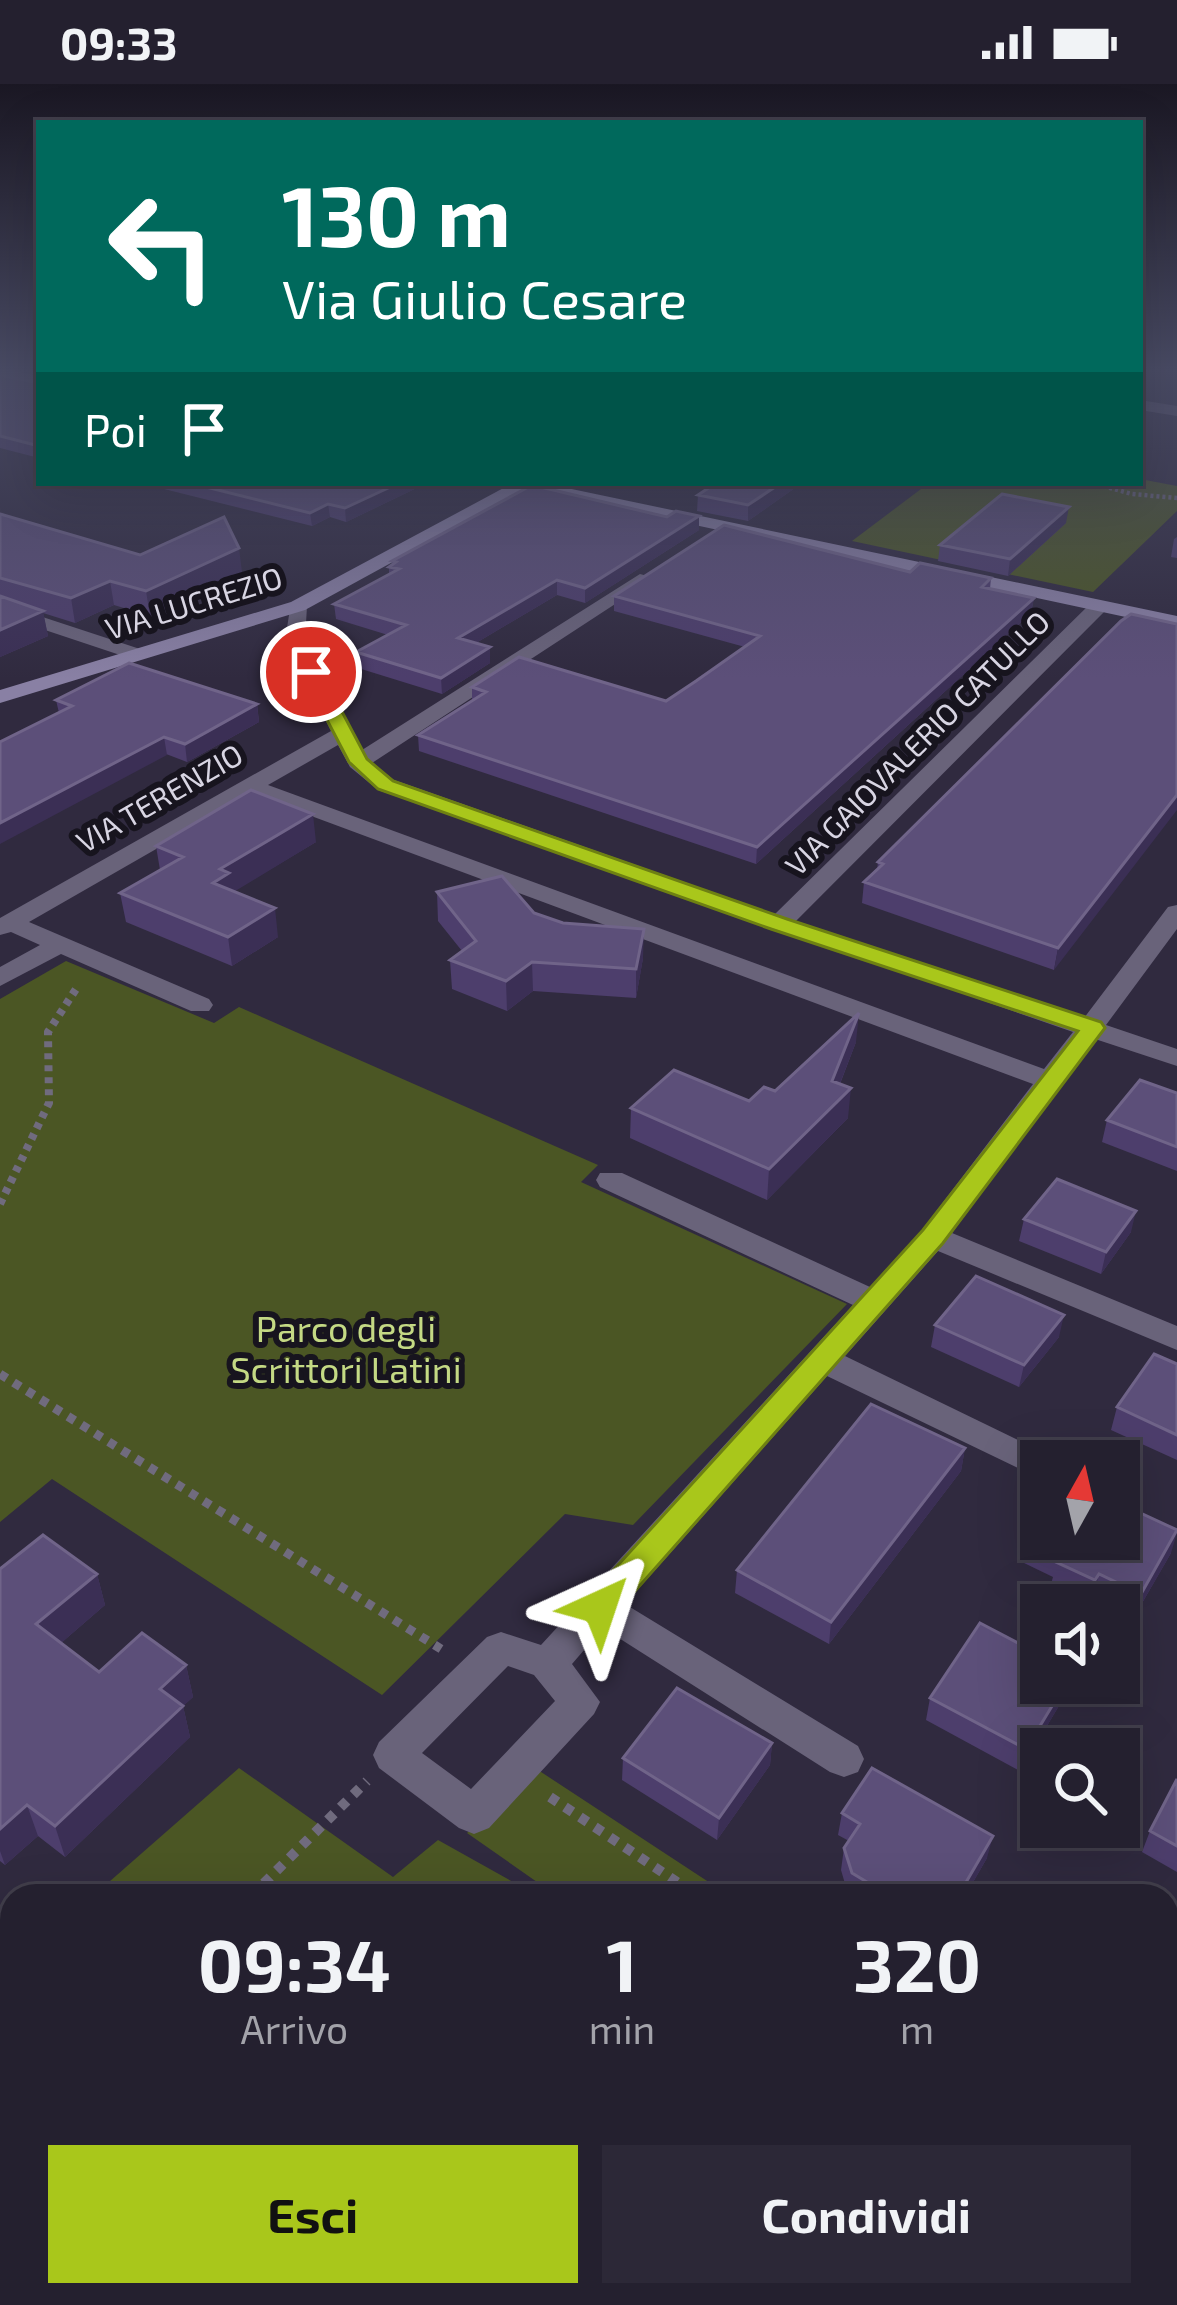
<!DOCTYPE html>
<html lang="it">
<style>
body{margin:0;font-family:"Exo 2",sans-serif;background:#2c2837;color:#f1f3f6;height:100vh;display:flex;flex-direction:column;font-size:45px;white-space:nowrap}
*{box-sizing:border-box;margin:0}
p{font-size:39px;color:#a3a3aa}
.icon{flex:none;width:66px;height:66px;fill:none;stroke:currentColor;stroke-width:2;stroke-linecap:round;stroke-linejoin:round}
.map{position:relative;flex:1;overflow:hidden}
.details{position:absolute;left:0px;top:1800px;width:1179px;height:423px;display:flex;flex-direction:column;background:#24202f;border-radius:36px 36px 0 0;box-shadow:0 12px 48px #0002,0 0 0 3px #413e4b}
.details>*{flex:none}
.guide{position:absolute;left:36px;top:36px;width:1107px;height:366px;border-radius:0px;box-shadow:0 12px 48px #0002,0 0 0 3px #413e4b;background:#00695c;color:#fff;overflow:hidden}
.needle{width:78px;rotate:8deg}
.buttons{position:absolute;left:1020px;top:1356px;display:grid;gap:24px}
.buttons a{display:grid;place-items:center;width:120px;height:120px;border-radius:0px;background:#24202f;box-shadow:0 12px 48px #0002,0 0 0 3px #413e4b;font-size:60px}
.pin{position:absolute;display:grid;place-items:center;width:102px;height:102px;color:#fff;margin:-51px;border:6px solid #fff;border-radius:50%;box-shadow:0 3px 12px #0007}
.me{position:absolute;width:132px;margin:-66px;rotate:42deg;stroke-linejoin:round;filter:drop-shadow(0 0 9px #0008)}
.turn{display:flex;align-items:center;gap:42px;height:252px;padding:0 48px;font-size:54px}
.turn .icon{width:156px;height:156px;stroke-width:2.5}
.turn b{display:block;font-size:84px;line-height:102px}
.then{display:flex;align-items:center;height:114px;padding:0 48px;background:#0003;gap:24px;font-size:45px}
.eta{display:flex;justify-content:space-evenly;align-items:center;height:204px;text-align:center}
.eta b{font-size:72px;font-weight:700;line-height:84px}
.button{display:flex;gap:24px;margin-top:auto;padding:24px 48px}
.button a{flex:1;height:138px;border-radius:0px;background:#a9c71b;color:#111;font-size:48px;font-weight:700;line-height:138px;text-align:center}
.button a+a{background:#2c2837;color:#f1f3f6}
.status{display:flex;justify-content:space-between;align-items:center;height:84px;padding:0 60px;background:#24202f;direction:ltr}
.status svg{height:33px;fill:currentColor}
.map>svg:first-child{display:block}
</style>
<div class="status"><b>09:33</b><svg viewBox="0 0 49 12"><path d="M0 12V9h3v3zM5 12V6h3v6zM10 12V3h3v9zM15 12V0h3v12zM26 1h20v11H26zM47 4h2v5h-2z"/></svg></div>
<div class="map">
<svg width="1177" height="2221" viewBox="0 0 1177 2221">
<rect width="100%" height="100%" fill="#302a3f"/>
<path fill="#4b5624" d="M1140,395L1177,402V427L1093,508L852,457L929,399H1140Z
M66,877L214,939L239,923L598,1081L581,1098L847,1220L633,1441L565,1430L382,1611L52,1395L0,1438V915Z
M239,1684L393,1793L438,1756L538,1812H93Z
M538,1686L730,1812H557L467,1749Z
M0,1878L12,1882V2123L0,2136Z
M1167,2099L1177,2106V2221H1137L1122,2211H1167Z
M275,2211H440L432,2221H286Z"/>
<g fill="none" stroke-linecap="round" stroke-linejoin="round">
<path stroke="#706b7e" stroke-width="4.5" stroke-dasharray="3 3" stroke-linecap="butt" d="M1092,399L1132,410L1177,414"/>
<path stroke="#706b7e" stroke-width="8" stroke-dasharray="6 6" stroke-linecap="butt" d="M0,1120L49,1019L48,948L78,902"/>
<path stroke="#706b7e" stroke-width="9" stroke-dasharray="8 8" stroke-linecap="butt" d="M0,1290L441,1565"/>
<path stroke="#706b7e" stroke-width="10" stroke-dasharray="9 9" stroke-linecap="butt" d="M550,1713L698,1812
M251,1812L367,1697
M0,2062L12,2050
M1167,2126L1177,2132"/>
<path fill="#69637a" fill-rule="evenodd" d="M0,284L39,292V300L0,291Z
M1140,316L1177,322V332L1140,326Z
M640,490L655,494L372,679L394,696L775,830L1092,518H1106V526L796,837L1084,934L1168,823L1177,821V845L1106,941L1177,965V982L1095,955L952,1149L1177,1242V1266L938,1167L845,1272L1053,1373L1056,1377H1041V1395L827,1292L625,1520L858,1662L864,1675L858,1688L844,1693L830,1688L603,1544L572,1580L600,1618L594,1630L489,1744L474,1750L459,1744L379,1684L373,1671L379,1658L487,1553L501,1548L541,1561L853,1221L600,1103L596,1096L600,1089H622L870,1203L922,1146L1033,1000L252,710L29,838L209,915L213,921L209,927H191L61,870L0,902V883L40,861L11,848L0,851V834L331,647L285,557L291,518L307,522L305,557L362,666ZM338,661L350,683L378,706L1073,948L1044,985L268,701ZM508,1582L534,1591L555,1617L471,1705L422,1669Z
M0,519L140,565L143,569L126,573L0,531Z"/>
<path fill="#8980a4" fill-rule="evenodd" d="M513,399H543L1177,532V544L526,405L305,526L0,619V606L291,518Z"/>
</g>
<path fill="#4d3e6c" d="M0,291L39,299V374L0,364Z
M140,399H427L346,438L330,433L312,442Z
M565,399H600L591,404Z
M802,399L748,437L697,427L698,411Z
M0,430L140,471L242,488L150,532L114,521L75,539L43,529L48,552L0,573Z
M699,432V446L585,519L557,511L476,559L490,579L442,610L358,584L356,568L388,551L336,535L334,520L389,491V483L392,481V477L667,433Z
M1066,439L1008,492L938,477L940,461Z
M1177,453V474L1171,473L1174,455Z
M910,488L991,494L990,505L1034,514L1031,529L756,780L419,667L418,651L472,617V603L666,617L745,563L614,527V512Z
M1121,537L1054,886L862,819L864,798L877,786L878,778Z
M56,616L257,620L259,638L187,678L59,629Z
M316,758L234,807L278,853L232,882L126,838L120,809L160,786L156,762Z
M437,808L534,829L643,874L636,914L533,907L507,927L452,905L450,876L462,867L438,837Z
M856,958L840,1000L848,1034L767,1116L630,1054L631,1024L749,1017L775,1007Z
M1177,1009V1087L1102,1058L1107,1036Z
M1024,1135L1131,1148L1101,1190L1019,1157Z
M935,1241L1059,1253L1019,1303L931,1263Z
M1177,1280V1376L1111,1346L1117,1323Z
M965,1364L961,1387L829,1560L735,1509L737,1486Z
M1027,1456L1171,1469L1134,1533L1119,1526V1521H1110L1093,1513L1089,1519L1051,1500L1053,1493L1022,1478Z
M0,1485L97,1490L105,1521L61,1559L99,1588L186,1581L193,1613L183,1622L190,1653L65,1773L38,1752L5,1781L0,1777Z
M1041,1599H1069L1066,1610L1020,1687L926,1636L930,1614Z
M772,1659L770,1681L717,1756L622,1696L623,1674Z
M1177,1695V1788L1142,1768L1150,1747Z
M842,1729L987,1774L965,1812H851L848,1810L841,1786L844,1764L849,1757L838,1751Z
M1167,1888L1177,1893V2051L1167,2045Z"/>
<path fill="#3b2f55" d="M399,399H427L346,438L345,424Z
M781,399H802L748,437V421Z
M328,420L330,433L312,442L310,429Z
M1069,423L1066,439L1008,492L1010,475Z
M699,432V446L585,519V504Z
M239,464L242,488L150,532L146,507Z
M557,496V511L459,569L458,554Z
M110,497L114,521L75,539L71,514Z
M1034,514L1031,529L756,780L757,763Z
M43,527L48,552L0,573V546Z
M490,563V579L442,610L441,594Z
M257,620L259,638L187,678L185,660Z
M164,653L167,671L0,760V739Z
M1177,711V726L1054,886L1058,864Z
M313,730L316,758L232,809L213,799L220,785Z
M275,824L278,853L232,882L228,853Z
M644,845L643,874L636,914V885Z
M532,878L533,907L507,927L506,897Z
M859,929L856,958L830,1025L851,1004L848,1034L767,1116L769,1085L832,997Z
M1136,1127L1131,1148L1101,1190L1106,1168Z
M1064,1231L1059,1253L1019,1303L1024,1281Z
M965,1364L961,1387L829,1560L831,1538Z
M1177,1449L1171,1469L1134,1533L1141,1510Z
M97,1490L105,1521L46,1572L36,1540Z
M1099,1490L1093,1513L1089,1519L1095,1496Z
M186,1581L193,1613L168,1636L160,1605Z
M1066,1599H1069L1066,1610L1020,1687L1026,1665Z
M183,1622L190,1653L65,1773L55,1742Z
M772,1659L770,1681L717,1756L719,1734Z
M27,1721L38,1752L5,1781L0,1767V1745Z
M993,1752L987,1774L965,1812H958Z"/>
<path fill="#5c4f79" stroke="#706489" stroke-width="3" d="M0,291L39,299V362L0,352Z
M190,399H399L345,424L328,420L310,429Z
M716,399H781L748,421L698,411Z
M532,401L667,433L676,427L699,432L585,504L557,496L458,554L490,563L441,594L356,568L406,541L334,520L399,485L389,483L396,478L392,477Z
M1002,410L1069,423L1010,475L940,461Z
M0,430L140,471L224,433L239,464L146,507L110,497L71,514L0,494Z
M724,441L910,488L920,479L991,494L982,503L1034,514L757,763L418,651L486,608L472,603L519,573L666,617L696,597L760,552L614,512Z
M0,512L43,527L0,546Z
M1131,530L1177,540V711L1058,864L864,798L883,780L878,778L1121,537Z
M129,579L257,620L185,660L164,653L0,739V658L72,622L56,616Z
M251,706L313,730L220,785L229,789L213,799L275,824L228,853L120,809L183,773L156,762Z
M502,792L534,829L563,839L644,845L636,885L532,878L506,897L450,876L476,857L437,808Z
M859,929L832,997L851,1004L769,1085L631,1024L674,986L749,1017L764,1003L775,1007Z
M1140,996L1177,1009V1063L1107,1036Z
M1057,1095L1136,1127L1106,1168L1024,1135Z
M976,1192L1064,1231L1024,1281L935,1241Z
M1154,1270L1177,1280V1351L1117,1323Z
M871,1320L965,1364L831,1538L737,1486Z
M1119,1419L1177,1446L1141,1510L1099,1490L1095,1496L1056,1478L1060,1472L1027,1456L1041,1435V1455H1119Z
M43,1451L97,1490L36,1540L99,1588L142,1549L186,1581L160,1605L183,1622L55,1742L27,1721L0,1745V1485Z
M980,1539L1041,1571V1599H1066L1026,1665L930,1614Z
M677,1604L772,1659L719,1734L623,1674Z
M872,1684L993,1752L958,1812H890L852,1789L844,1764L860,1740L842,1729Z
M1177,1695V1762L1150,1747Z
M1167,1888L1177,1893V2025L1167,2019Z
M12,2157V2211H161L171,2221H0V2170Z
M180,2211H223L234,2221H172Z
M882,2211H961L975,2221H876Z"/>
<linearGradient id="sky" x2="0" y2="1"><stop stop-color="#1a1723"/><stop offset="0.48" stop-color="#484a63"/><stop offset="1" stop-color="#484a63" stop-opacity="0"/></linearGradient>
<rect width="1177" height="595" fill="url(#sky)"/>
<path fill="#a9c71b" stroke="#6e8112" stroke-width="3" d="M311,582L321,588L367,675L393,697L787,835L1101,938L1105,944L943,1159L612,1533L600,1537L588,1533L583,1523L588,1514L923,1146L1078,947L771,845L378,705L349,678L302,588Z"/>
<g text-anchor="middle" stroke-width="12" stroke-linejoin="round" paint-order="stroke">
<g font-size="30" fill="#d8d5e3" stroke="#17141e">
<text transform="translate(194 520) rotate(-17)" y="10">VIA LUCREZIO</text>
<text transform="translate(918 660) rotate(-45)" y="10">VIA GAIOVALERIO CATULLO</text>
<text transform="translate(160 715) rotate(-30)" y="10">VIA TERENZIO</text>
</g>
<g font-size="36" fill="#c4d984" stroke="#17141e">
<text x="346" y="1258">Parco degli<tspan x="346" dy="41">Scrittori Latini</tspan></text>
</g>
</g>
</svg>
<div class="buttons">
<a><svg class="needle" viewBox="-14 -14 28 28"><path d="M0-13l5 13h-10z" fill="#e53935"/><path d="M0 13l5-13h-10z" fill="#a3a3aa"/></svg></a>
<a><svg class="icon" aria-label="sound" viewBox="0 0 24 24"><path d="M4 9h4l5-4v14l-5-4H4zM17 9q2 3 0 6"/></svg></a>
<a><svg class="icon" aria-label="search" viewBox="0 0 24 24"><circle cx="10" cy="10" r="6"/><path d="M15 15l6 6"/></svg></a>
</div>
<div class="pin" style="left:311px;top:588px;background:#d93025"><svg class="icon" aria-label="arrive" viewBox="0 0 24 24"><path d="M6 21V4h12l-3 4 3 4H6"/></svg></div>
<svg class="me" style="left:600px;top:1523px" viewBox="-20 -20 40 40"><path d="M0-17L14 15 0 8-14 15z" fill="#a9c71b" stroke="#fff" stroke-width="4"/></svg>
<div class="guide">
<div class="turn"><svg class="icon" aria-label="left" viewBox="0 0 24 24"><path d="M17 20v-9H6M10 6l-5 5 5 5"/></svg><div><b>130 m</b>Via Giulio Cesare</div></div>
<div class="then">Poi<svg class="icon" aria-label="arrive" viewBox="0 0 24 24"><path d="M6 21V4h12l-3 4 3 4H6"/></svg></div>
</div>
<section class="details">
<div class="eta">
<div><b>09:34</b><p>Arrivo</p></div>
<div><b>1</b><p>min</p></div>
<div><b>320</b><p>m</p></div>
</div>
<div class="button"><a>Esci</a><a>Condividi</a></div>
</section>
</div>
